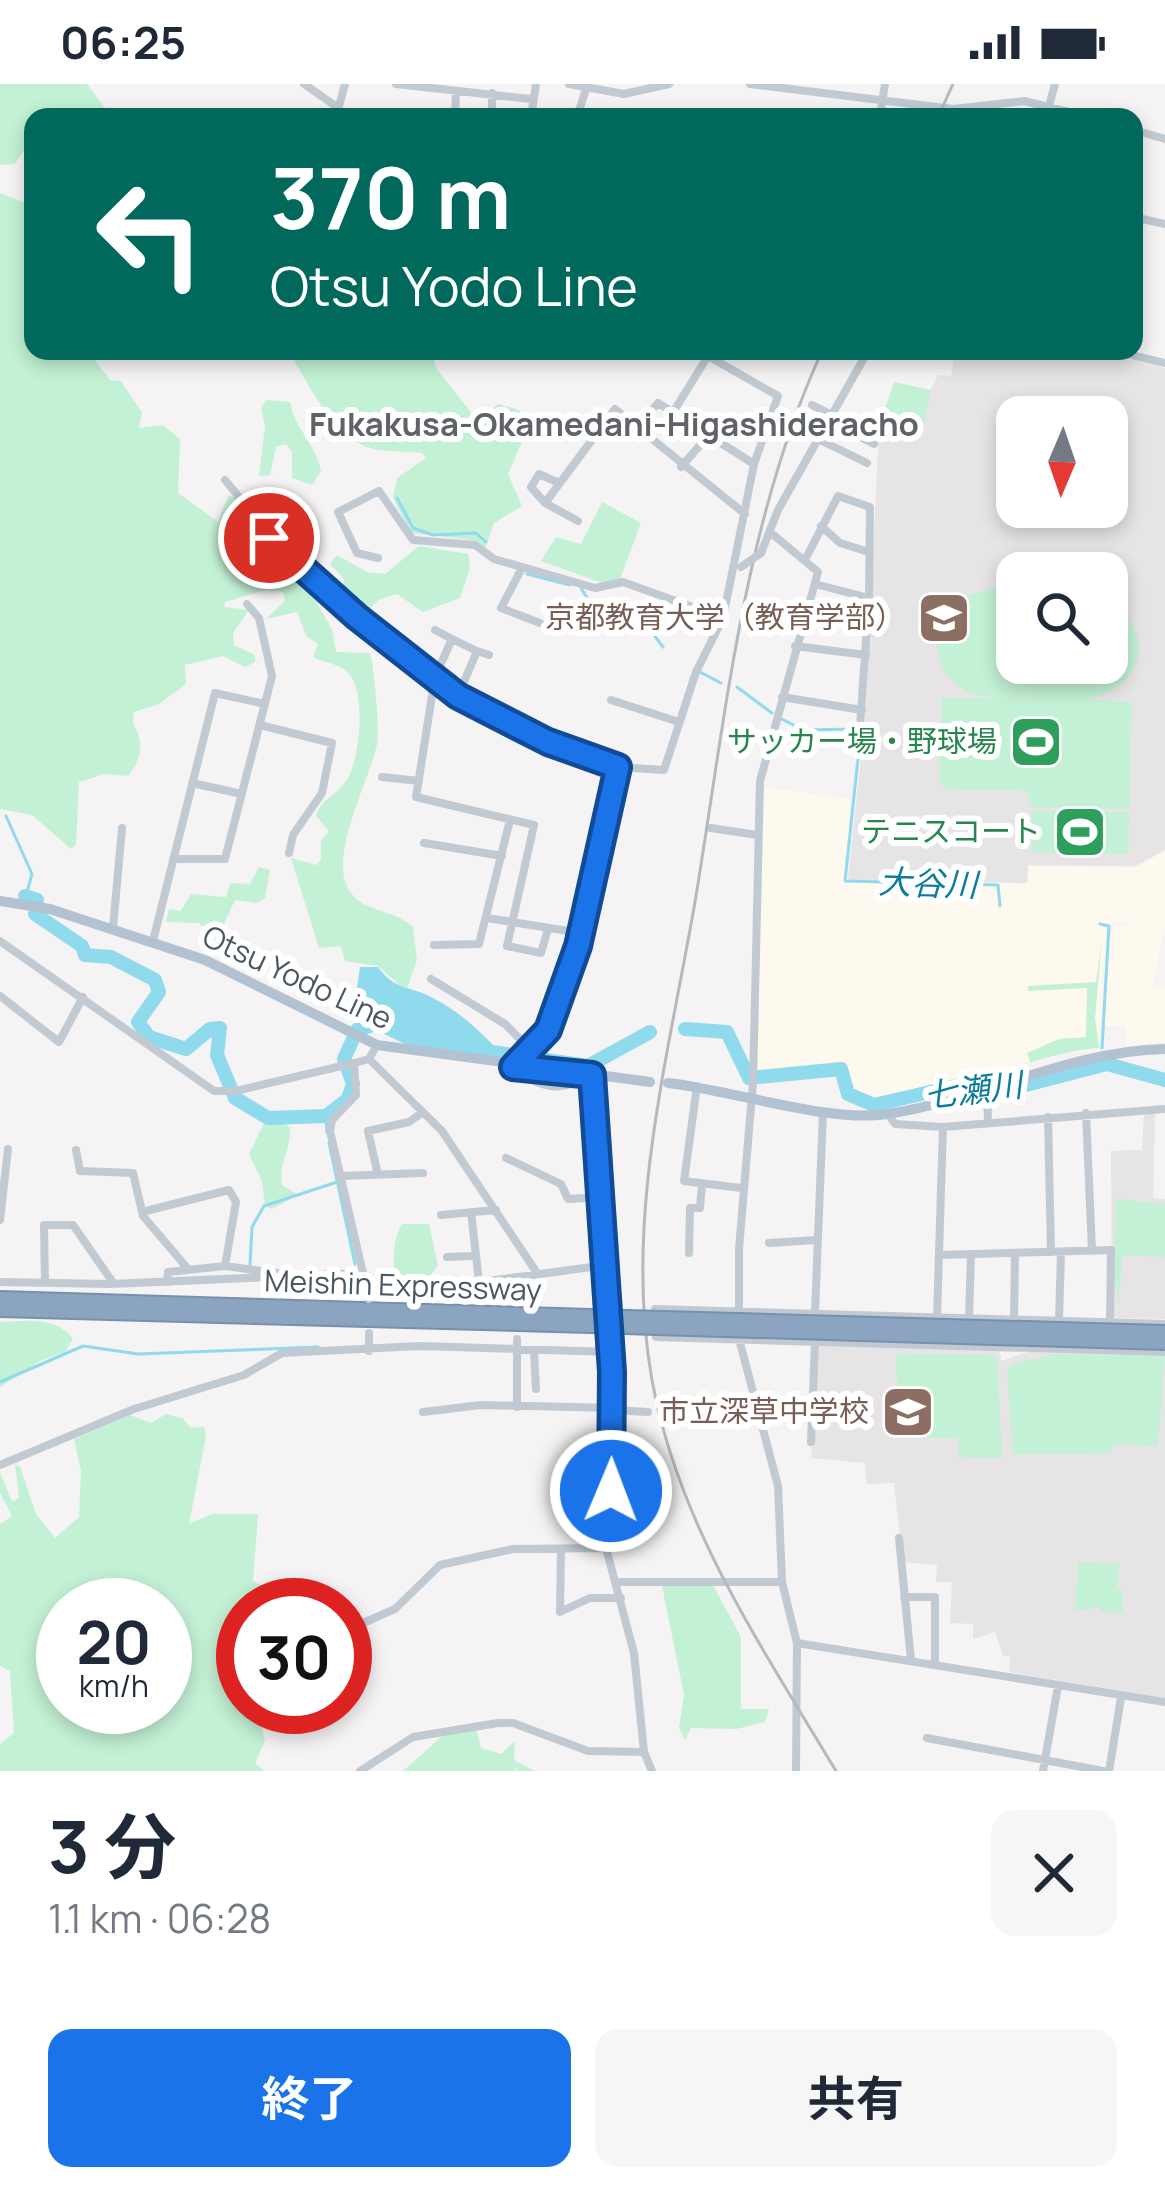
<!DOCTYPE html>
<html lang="ja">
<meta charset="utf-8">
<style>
body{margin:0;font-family:Manrope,"Noto Sans JP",sans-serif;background:#f6f6f7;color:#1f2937;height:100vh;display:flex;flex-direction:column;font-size:45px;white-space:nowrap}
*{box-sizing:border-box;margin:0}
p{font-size:39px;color:#747a83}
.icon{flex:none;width:66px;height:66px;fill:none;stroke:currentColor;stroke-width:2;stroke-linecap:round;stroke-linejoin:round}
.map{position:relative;height:1687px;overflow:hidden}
.drawer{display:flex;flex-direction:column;background:#fff;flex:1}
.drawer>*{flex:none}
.banner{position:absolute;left:24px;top:24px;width:1119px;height:252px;border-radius:24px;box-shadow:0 6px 18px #0003;background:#00695c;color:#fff;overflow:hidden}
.needle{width:78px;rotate:182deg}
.buttons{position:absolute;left:996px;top:312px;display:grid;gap:24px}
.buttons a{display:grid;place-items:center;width:132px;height:132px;border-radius:24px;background:#fff;box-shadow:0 6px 18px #0003;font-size:60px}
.speed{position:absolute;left:36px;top:1494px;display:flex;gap:24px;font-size:60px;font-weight:700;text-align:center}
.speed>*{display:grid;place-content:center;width:156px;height:156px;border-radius:50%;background:#fff;box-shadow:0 6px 18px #0003;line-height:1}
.speed small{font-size:30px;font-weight:400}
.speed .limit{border:18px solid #d22;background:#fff;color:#111}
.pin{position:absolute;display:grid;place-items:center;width:102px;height:102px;color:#fff;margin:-51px;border:6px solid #fff;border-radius:50%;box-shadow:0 3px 12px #0007}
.me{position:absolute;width:132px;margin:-66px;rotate:1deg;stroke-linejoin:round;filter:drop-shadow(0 0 9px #0008)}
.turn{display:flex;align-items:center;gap:42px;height:252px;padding:0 48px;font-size:54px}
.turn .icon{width:156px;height:156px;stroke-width:2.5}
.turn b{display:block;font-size:84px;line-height:102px}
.round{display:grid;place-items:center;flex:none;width:126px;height:126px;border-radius:24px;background:#f6f6f7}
.summary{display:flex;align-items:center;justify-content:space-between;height:204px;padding:0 48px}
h1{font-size:72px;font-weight:700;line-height:90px}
.action{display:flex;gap:24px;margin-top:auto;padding:24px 48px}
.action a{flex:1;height:138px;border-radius:24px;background:#1a73e8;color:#fff;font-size:48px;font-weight:700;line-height:138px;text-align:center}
.action a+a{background:#f6f6f7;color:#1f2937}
.status{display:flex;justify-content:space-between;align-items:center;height:84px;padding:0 60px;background:#fff;direction:ltr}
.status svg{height:33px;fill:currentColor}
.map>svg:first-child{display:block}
</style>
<div class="status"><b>06:25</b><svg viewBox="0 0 49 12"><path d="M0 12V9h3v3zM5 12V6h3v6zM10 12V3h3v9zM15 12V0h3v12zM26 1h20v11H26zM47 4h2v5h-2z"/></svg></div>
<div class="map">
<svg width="1165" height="1687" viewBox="0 0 1165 1687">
<rect width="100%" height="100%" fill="#f5f3f3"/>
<path fill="#fdf9ef" d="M763,703L850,715L847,797L1028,800L1029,783L1135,784L1165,767V841L1153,904L1165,905V958L1126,962V943L1102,942L1112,841H1139L1113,838L1107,843L1103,887L1100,965L1066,967L978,998L880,1019L849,1008L842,984L801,983L756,994Z"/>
<path fill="#e6e4e5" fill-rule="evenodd" d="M955,267H1094L1165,284V766L1135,782L1028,781L1027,799L848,796L866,625L879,342L923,344L928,311L938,291L951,292ZM1017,333H1107V423H1017ZM1017,489H1107V579H1017Z
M1155,1029L1153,1114L1165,1115V1235L1117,1234L1112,1231L1111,1067L1142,1066L1144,1030Z
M818,1261L1000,1266L1001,1277L1031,1267L1165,1271V1614L1009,1588L1010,1573L1003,1572L995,1548L973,1555V1540L950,1539L952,1498H936L937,1481L903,1478L894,1399L867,1400L865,1379L811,1374Z"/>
<path fill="#c3f1d5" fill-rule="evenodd" d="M0,0H87L112,33H33V52L15,80L0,81Z
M0,109L33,122V267H88L110,296L121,297L142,329L139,344L163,341L180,355L178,409L218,438L228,412L237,413L278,469L313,498L311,502L290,490L316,517L332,545L336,568L370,569C374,583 380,647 377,660C370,696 325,776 351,809C366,829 394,825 413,843L417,876L406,907L378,882L345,877L341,862L319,864L291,774L316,781L321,776V756L329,747L316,732C320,716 337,711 346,697C360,676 365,616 352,594C342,578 325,580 313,573L318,560L307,553L297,528L266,535L285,517L283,508L265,506L225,518L224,523L249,526L233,549L234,561L255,571V578L245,583L223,572L185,581L186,600L159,620L134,628L133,639C144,658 142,675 128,692L104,690L79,698L76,761L71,765L32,731L0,725Z
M288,267H432L436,284L473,331L482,333L498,320L519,326L527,346L508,390L522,422L494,439L485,465L472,456L411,449L393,414L397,394L426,374L422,369C406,367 389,368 374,365C333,356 309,299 288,267Z
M894,298L931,306L923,344L879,342Z
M266,316L290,318C294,344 316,360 321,387L312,401L292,394V368L286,360L276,363L270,391L259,392L265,342L261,324Z
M602,418L641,439L620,495L602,499L541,477L556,453L581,460Z
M419,462L468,470L470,484L460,514L423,528L397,510L378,516L365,530L356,529L340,505L345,496L330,480L337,471L367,488L385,490Z
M992,504H1017V579H1107V505H1123L1124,511L1112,513C1155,554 1145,598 1090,616L1132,618L1129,725L1032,723L1027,707L947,705L940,698L942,614L1037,615C1017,612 991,617 971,609C932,593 926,544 958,517C968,509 982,508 992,504Z
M1032,727L1129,728L1128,770L1032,768Z
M259,783L270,786L265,814L257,819L235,816L219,851L198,839L166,838L169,825L181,827L191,810L226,813L230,799L250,800Z
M1102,856L1095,934L1099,964C1067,966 1040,976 1009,985L1030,978L1027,969L1059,955L1086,953L1087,904L1028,907V902L1096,898Z
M281,1036L290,1044C291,1067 278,1079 282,1101L298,1111L272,1125L265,1122L262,1097L249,1070L265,1037Z
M1116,1115L1165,1120V1173L1122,1171L1119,1219L1114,1195Z
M402,1140H429L438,1182L426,1197L402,1204C390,1191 392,1155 402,1140Z
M0,1238C27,1237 56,1232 73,1255L65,1268L40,1277L0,1303Z
M896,1269L997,1271L1002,1374L959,1373L958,1354L899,1353Z
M1056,1270L1165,1272L1158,1362L1115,1360L1109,1369L1013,1370L1007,1287L1011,1281Z
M166,1330L182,1334L191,1344L204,1343L206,1352L189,1440L212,1430H258L253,1497L283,1513L278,1521H243V1623L286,1627L282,1642L261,1641L265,1657L255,1679L265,1687H0V1660L14,1649L10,1587L0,1582V1440L12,1432L0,1409V1388L12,1418L19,1414L15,1380L20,1383L36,1430L55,1454L79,1433L81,1387L74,1355L130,1331L151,1339ZM63,1521H165V1623H63Z
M1078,1478L1120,1480L1117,1502L1123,1509V1529L1101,1528L1100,1523L1075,1527Z
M712,1499L741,1553V1625H769L765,1638L736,1645L691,1644L685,1656L679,1644L684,1611L662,1502Z
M476,1644L481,1664L501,1670L515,1657L514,1676L535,1687H516L518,1681L514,1687H403L441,1653Z"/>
<path fill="#90daee" d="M360,883H378C396,908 410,901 433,914C460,928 480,947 500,968L498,975L407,961L378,947L366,949L363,938L353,933Z"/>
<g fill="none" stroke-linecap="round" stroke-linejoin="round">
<path stroke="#90daee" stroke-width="3" d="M397,414L413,444L433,451L476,449L486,458
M527,490L570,501
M581,504L602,538L651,547L663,563
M700,588L721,599
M737,603L772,629
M782,635L803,646L857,645
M861,646L845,797L998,801L1000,822
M6,732L32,790L26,812
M1100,840L1109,842L1102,964
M326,1032L327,1049
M329,1059L355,1180
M250,1181L252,1143L264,1122L337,1098
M0,1298L83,1262L138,1270L318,1263"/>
<path stroke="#90daee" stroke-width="14" d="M25,812L37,816
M35,830L82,862L85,871L111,873L155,896L159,908L138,938L149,953L186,965L210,945L220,944L217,971L235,1014L268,1034L326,1032L348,1015L353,1000L344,975L357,946L378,939
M685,945L727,948L749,994L841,985L848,1010L874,1021L960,1001L980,1012L995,1009L1107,980L1165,996
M485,967L588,982L650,948"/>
<g stroke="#7690ad" stroke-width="16">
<path id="highway" d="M0,1214L591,1232
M0,1226L591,1242"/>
</g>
<path stroke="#c1cad2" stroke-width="8" d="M304,0L337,23
M396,0L531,15
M569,0L624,10L669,0
M750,0L953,25L1024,17L1089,33
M492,9V33
M1049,22L1055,0
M336,33L345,0
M455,33L456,7
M531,33L536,0
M577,33L586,5
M880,33L885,0
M1134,46L1165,55
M1134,133L1165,140
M1115,267L1165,279
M812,321L832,331
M672,330L711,267
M829,337L874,360
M638,342L658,319L754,380
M818,355L867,379
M681,383L708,352
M225,396L288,472L458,612L548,658L618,683
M557,398L539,390L531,403L545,419L578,437
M545,419L615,325L745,430
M821,442L840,459L869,468
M770,448L818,488L760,697L753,999L739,1165V1255L778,1402L782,1498L797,1559L1165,1618
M761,469L778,426L868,267
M378,474L357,469L338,428L379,407L413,456L475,461L494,475L595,504L623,498L723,534
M806,474L838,412L870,423L869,514L815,500
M522,484L501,524L540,539
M435,546L452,555
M795,562L866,571
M477,567L489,571
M458,612L477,567L452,555L435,593L416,713L534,741L507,862L541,869L548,845
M782,613L862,626
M611,616L679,638
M260,641L332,659L322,709L293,751L289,769
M860,642L869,514
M382,693L419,697
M192,699L242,710
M711,744L757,751
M424,759L502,772
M173,775H225L272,592L259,534L247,520
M487,834L581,849
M113,844L122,744
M0,857L214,1007H236L354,979L369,975L377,961
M153,857L215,609L265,620
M434,861L479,860L510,736
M431,895L505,940L529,964
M0,912L59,958L83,913
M369,975L442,1047L537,1189
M354,979L356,1011L332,1036L330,1047L369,1215
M513,983C519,965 540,960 549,943C589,864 596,768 618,683L664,686L696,588L723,534L754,380L778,312L708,272
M530,986L529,994C551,1008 570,1003 592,991L606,1181
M697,1002L684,1097L741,1104
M987,1004L988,1039
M1086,1029L1092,1167
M888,1030L895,1040L943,1043L1165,1025
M1048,1033L1051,1168
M76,1066L80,1087L133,1089L143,1132L188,1185
M506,1074L561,1100L568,1115L602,1113
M378,1091L368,1047L409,1038L423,1028
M341,1092L423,1089
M142,1128L229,1106L236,1118L225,1182
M471,1128L479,1198
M441,1131L496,1126
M0,1136L8,1065
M769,1159L816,1156
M689,1169L690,1124H700L702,1100
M939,1171L1111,1166L1110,1239
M447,1173L472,1172
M0,1198L110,1200L362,1189
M167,1198L168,1188L225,1182L284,1190
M45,1199L44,1141H73L114,1200
M370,1207L440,1210L467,1200L606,1181L613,1363L606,1464L634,1569L644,1668L652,1687
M519,1214V1195
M655,1225L1165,1240
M815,1229L823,1028
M937,1233L943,1043
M969,1235L971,1170
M1014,1236L1015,1169
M1059,1237L1061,1168
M656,1253L1165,1268
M369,1267V1249
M534,1267L536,1305
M517,1323V1255
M613,1326L648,1328
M423,1328L481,1321L613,1324
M811,1358L815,1258
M0,1381L134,1325L244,1291L282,1269L419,1262L610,1268
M899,1454L911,1576
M561,1465L560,1528L590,1514H621
M617,1498H782
M904,1513H935V1579
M345,1547L395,1525L440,1481L513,1465L606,1464
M927,1654L1103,1687
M360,1687L413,1653L498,1639H513L588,1667L644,1668
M796,1687L797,1559
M1043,1687L1058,1602
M1109,1687L1121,1614"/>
<path stroke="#b3c2d1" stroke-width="10" d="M0,817L50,825L205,876L377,961L650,998
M668,999C732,1006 828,1039 887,1030C982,1016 1067,967 1165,965"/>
<use href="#highway" stroke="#8ba5c1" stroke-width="12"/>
<path stroke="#b5b8bd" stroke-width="3" d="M938,33L953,0
M822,267C744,438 726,629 696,812C669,971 623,1135 652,1296C678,1441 762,1563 836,1687"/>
<g stroke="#7690ad" stroke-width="16" stroke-linecap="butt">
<path id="highway-bridge" d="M591,1232L1165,1248
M591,1242L1165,1259"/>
</g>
<path stroke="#c1cad2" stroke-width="8" d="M741,483L761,469"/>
<use href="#highway-bridge" stroke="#8ba5c1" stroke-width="12"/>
</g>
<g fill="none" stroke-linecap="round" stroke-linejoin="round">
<g stroke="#114b97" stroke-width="30">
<path id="route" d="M269,454L357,533L458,612L548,658L618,683L578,862L548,946L513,983L592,991L612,1288L611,1407"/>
</g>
<use href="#route" stroke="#1a73e8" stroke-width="21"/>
</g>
<defs>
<g id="university-square" transform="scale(2.7)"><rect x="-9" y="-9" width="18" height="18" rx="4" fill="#8d6e63" stroke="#fff"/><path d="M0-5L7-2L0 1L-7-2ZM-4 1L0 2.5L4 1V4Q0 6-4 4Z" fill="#fff"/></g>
<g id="stadium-square" transform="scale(2.7)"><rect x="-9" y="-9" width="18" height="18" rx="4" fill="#2e9e5b" stroke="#fff"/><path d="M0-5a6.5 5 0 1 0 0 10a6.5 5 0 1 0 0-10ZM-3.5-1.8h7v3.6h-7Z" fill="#fff"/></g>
<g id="school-square" transform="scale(2.7)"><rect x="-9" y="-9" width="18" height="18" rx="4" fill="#8d6e63" stroke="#fff"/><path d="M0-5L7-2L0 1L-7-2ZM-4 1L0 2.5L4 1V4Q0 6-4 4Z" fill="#fff"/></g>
</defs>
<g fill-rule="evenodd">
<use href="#university-square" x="944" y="534"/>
<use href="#stadium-square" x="1036" y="658"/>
<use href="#stadium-square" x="1080" y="748"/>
<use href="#school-square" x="908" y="1328"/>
</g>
<g text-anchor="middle" stroke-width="12" stroke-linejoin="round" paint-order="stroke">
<g font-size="30" fill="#785e54" stroke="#fff" text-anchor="end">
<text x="905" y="544">京都教育大学（教育学部）</text>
<text x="869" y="1338">市立深草中学校</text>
</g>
<g font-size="30" fill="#27864d" stroke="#fff" text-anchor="end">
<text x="997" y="668">サッカー場・野球場</text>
<text x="1041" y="758">テニスコート</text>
</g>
<g font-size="30" fill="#4a5661" stroke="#fff">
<text transform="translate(297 894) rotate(25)" y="10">Otsu Yodo Line</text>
<text transform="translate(403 1202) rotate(2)" y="10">Meishin Expressway</text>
</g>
<g font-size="33" font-weight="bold" fill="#5f6368" stroke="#fff">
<text x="614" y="352">Fukakusa-Okamedani-Higashideracho</text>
</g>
<g font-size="33" font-style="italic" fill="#0c7c9b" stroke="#fff">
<text transform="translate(928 799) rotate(2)" y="12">大谷川</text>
<text transform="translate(973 1006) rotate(-7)" y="12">七瀬川</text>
</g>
</g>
</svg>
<div class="buttons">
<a><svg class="needle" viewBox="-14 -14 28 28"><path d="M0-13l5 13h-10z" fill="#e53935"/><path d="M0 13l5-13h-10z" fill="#747a83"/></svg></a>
<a><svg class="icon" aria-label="search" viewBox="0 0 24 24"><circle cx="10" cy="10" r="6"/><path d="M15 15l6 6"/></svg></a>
</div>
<div class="speed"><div>20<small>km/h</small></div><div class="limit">30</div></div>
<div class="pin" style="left:269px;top:454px;background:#d93025"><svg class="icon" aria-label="arrive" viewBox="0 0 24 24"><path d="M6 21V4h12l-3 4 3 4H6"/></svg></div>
<svg class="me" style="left:611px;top:1407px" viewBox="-20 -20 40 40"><circle r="17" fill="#1a73e8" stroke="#fff" stroke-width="3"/><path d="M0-11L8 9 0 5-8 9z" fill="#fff"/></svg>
<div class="banner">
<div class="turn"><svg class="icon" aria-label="left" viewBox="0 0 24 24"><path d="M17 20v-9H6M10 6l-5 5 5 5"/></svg><div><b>370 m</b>Otsu Yodo Line</div></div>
</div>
</div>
<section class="drawer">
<div class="summary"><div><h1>3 分</h1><p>1.1 km · 06:28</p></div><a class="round"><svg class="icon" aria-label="close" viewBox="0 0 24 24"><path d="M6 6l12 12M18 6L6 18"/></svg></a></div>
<div class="action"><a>終了</a><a>共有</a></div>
</section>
